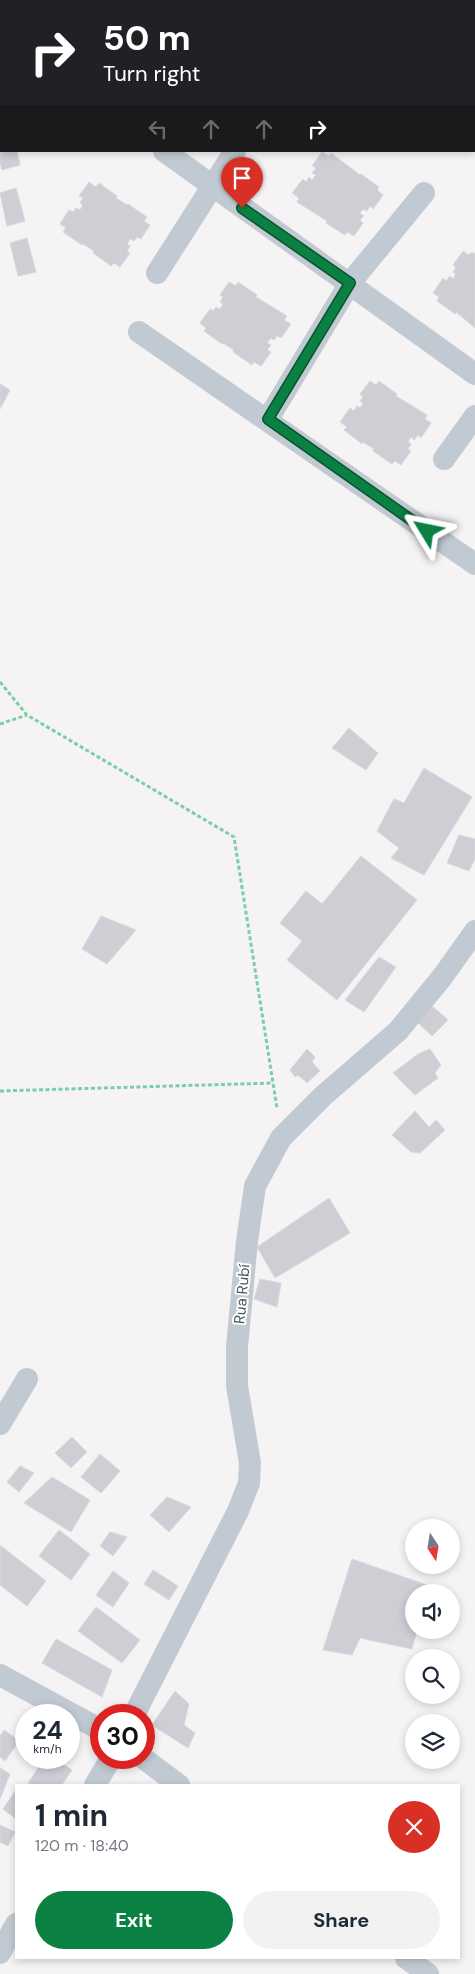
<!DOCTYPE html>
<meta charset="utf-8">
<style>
body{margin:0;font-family:"DM Sans",sans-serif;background:#f2f2f3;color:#1f2937;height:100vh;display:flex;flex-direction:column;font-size:19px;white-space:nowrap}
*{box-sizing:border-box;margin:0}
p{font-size:16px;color:#747a83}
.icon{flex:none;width:28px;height:28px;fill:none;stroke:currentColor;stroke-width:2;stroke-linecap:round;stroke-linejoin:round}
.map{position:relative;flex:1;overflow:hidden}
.side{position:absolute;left:15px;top:1784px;width:445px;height:175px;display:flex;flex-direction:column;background:#fff;border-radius:0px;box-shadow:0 2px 8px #0003}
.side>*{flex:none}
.banner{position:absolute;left:0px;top:0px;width:475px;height:152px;box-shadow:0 2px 8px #0003;background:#202124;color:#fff;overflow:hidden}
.needle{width:32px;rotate:168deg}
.tools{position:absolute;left:405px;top:1519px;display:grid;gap:10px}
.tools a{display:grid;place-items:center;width:55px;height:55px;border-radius:50%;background:#fff;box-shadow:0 2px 8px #0003;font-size:25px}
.speed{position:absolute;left:15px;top:1704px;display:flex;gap:10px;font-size:25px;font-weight:700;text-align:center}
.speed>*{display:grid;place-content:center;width:65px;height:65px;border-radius:50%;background:#fff;box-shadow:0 2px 8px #0003;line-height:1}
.speed small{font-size:12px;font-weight:400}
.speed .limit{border:8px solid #d22;background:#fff;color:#111}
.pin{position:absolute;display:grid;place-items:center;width:42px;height:42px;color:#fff;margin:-51px -21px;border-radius:50% 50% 50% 0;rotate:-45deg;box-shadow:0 0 5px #0007}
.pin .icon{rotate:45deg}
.me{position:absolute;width:55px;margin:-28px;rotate:305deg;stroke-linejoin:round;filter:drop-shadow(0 0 4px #0008)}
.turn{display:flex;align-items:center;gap:18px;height:105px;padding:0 20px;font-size:22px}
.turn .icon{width:65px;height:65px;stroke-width:2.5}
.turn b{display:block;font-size:35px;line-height:42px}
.lanes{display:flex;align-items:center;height:48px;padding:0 20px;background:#0003;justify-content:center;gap:25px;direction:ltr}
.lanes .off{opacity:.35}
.round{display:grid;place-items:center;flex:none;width:52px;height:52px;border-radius:26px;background:#f2f2f3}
.headline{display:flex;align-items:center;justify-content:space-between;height:85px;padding:0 20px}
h1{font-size:30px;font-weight:700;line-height:38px}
.button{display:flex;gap:10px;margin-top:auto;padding:10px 20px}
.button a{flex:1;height:58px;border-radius:30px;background:#0b8043;color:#fff;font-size:20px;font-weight:700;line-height:58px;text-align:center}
.button a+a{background:#f2f2f3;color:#1f2937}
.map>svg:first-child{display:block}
</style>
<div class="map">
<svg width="475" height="1974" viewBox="0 0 475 1974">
<rect width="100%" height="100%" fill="#f5f3f3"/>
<path fill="#cdcfd5" stroke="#d7d9de" d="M18,0H100L18,1Z
M366,0H417L416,1Z
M450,0H475V18L474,1Z
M475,60V101L474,100Z
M0,135L1,151H17L20,165L2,170L0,162Z
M322,152L329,156L331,153L360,175L361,174L379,187L377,190L383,195L373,209L370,206L367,211L363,209L360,213L364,216L360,220L363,223L354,236L347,232L345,235L326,223L327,221L297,202L299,198L292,193L303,179L306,182L309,177L312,180L316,175L312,173L316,168L312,166Z
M89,182L96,187L99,183L117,196L116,198L127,205L128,204L147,217L144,221L150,225L141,239L137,237L134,241L130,239L127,244L130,246L127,251L130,253L120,267L114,263L111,266L93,253L94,251L83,244L82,245L63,232L66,228L60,224L69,210L73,212L76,208L80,210L83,205L80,203L83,198L79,196Z
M16,188L25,221L7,226L0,193Z
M27,238L36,272L18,276L10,243Z
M463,251L469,255L472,252L475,254V328L456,312L455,314L437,301L439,297L433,293L443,278L446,281L450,276L453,279L456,274L453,272L456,267L453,265Z
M229,282L236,286L238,282L257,295L256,297L287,316L284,320L291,324L281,338L277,336L274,340L271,338L267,343L271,345L267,350L271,352L261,366L254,362L252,365L233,352L234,350L223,343L222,344L204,331L206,328L200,323L210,309L213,311L216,307L220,309L223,304L220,302L223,297L220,295Z
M370,381L376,385L379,381L397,394L396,396L427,415L425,419L431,423L421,438L418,435L414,440L411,437L408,442L411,444L408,449L411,451L401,465L395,461L392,464L373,451L374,449L363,442L362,444L344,430L347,427L340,422L350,408L354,411L357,406L360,408L363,404L360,401L363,397L360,394Z
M0,384L10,390L0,409Z
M349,728L378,753L366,770L332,748Z
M424,768L472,797L424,875L391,858L399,848L377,831L394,799L404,803Z
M459,835L475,839V859L469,871L447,863Z
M361,856L417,900L337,1000L287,960L302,941L280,923L306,891L322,904Z
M101,916L136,930L107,964L82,949Z
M379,957L396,967L364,1012L345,1000Z
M432,1006L448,1020L432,1036L418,1023Z
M307,1049L315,1057L312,1062L320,1071L307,1083L298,1075L295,1077L290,1070Z
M430,1049L441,1065L435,1073L438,1078L415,1095L393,1073L418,1054Z
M415,1111L429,1127L436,1120L445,1130L420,1153L411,1152L392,1135Z
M329,1198L350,1233L275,1278L257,1247Z
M260,1279L281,1283L277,1307L254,1299Z
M72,1437L87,1452L71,1468L55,1453Z
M100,1454L120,1471L101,1493L81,1477Z
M20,1466L34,1473L19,1492L7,1482Z
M52,1477L90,1500L71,1532L24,1503Z
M167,1497L191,1507L169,1532L150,1515Z
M59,1530L90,1554L71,1580L39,1556Z
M110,1532L127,1537L113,1556L100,1546Z
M0,1545L46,1581L27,1606L0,1585Z
M352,1559L427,1585L425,1592H414V1630H417L412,1649L360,1638L352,1655L323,1650Z
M153,1570L178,1586L169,1600L144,1584Z
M113,1571L129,1583L113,1607L96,1595Z
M96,1607L140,1640L122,1663L78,1631Z
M56,1639L112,1670L102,1697L42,1663Z
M175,1691L189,1704L184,1725L195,1733L188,1748L152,1725Z
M4,1730L19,1741L5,1761L0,1757V1736Z
M45,1758H53L72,1770L62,1785H32L28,1783Z
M0,1768L10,1774L0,1799Z
M16,1790V1819L3,1809Z
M0,1825L15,1832L8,1846L0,1842Z"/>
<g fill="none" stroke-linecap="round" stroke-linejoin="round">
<path stroke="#7ad0a6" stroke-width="3" stroke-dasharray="4 2.5" stroke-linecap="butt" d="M0,682L27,715L234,837L277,1108
M0,724L27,715
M0,1091L273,1083"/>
<path stroke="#c1cad2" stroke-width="22" d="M303,0L305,1
M141,1L142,0
M0,29L1,30
M474,122L475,123
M164,151L475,374
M157,273L235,151
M139,332L475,564
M268,419L350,283L424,193
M444,459L475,416
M0,1424L27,1379
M0,1675L101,1730
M134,1715L238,1511L249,1483L250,1463L237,1386V1347L247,1241L255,1186L281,1138L323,1096L398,1031L443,976L475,931
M143,1758L179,1785
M95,1785L111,1758
M0,1953L16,1924
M406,1958L428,1974"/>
</g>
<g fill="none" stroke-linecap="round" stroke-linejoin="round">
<g stroke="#07532c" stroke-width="12">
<path id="route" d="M242,208L350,283L268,419L427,531"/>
</g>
<use href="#route" stroke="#0b8043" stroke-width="9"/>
</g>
<g text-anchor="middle" stroke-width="4" stroke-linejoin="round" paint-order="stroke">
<g font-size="15" fill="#4a5661" stroke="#fff">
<text transform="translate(242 1294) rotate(-85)" y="5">Rua Rubí</text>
</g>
</g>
</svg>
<div class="tools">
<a><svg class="needle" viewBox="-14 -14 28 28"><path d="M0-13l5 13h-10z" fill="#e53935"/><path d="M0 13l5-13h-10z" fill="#747a83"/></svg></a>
<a><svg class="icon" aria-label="sound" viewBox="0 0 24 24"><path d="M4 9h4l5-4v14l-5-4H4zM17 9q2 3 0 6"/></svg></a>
<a><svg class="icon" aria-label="search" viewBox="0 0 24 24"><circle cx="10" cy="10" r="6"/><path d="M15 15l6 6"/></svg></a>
<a><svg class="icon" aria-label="layers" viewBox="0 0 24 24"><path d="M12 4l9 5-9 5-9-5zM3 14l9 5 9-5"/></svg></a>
</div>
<div class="speed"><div>24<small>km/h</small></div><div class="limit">30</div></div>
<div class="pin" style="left:242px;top:208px;background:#d93025"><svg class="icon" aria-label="arrive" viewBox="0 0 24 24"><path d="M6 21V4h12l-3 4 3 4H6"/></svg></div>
<svg class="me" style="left:427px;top:531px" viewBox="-20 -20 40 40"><path d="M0-17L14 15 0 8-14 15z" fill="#0b8043" stroke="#fff" stroke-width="4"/></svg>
<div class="banner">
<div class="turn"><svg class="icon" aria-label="right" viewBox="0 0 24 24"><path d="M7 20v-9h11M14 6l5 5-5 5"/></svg><div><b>50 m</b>Turn right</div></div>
<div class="lanes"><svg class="icon off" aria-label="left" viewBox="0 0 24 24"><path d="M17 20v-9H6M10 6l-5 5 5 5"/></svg><svg class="icon off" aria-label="ahead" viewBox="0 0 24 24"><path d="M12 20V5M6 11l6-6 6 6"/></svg><svg class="icon off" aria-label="ahead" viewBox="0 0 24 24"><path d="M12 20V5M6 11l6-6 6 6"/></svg><svg class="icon" aria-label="right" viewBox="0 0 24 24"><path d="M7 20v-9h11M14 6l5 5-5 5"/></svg></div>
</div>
<section class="side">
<div class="headline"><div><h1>1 min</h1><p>120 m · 18:40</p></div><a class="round" style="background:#d93025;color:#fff"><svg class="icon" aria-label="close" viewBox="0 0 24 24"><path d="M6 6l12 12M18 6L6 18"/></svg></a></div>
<div class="button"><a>Exit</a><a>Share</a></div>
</section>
</div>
